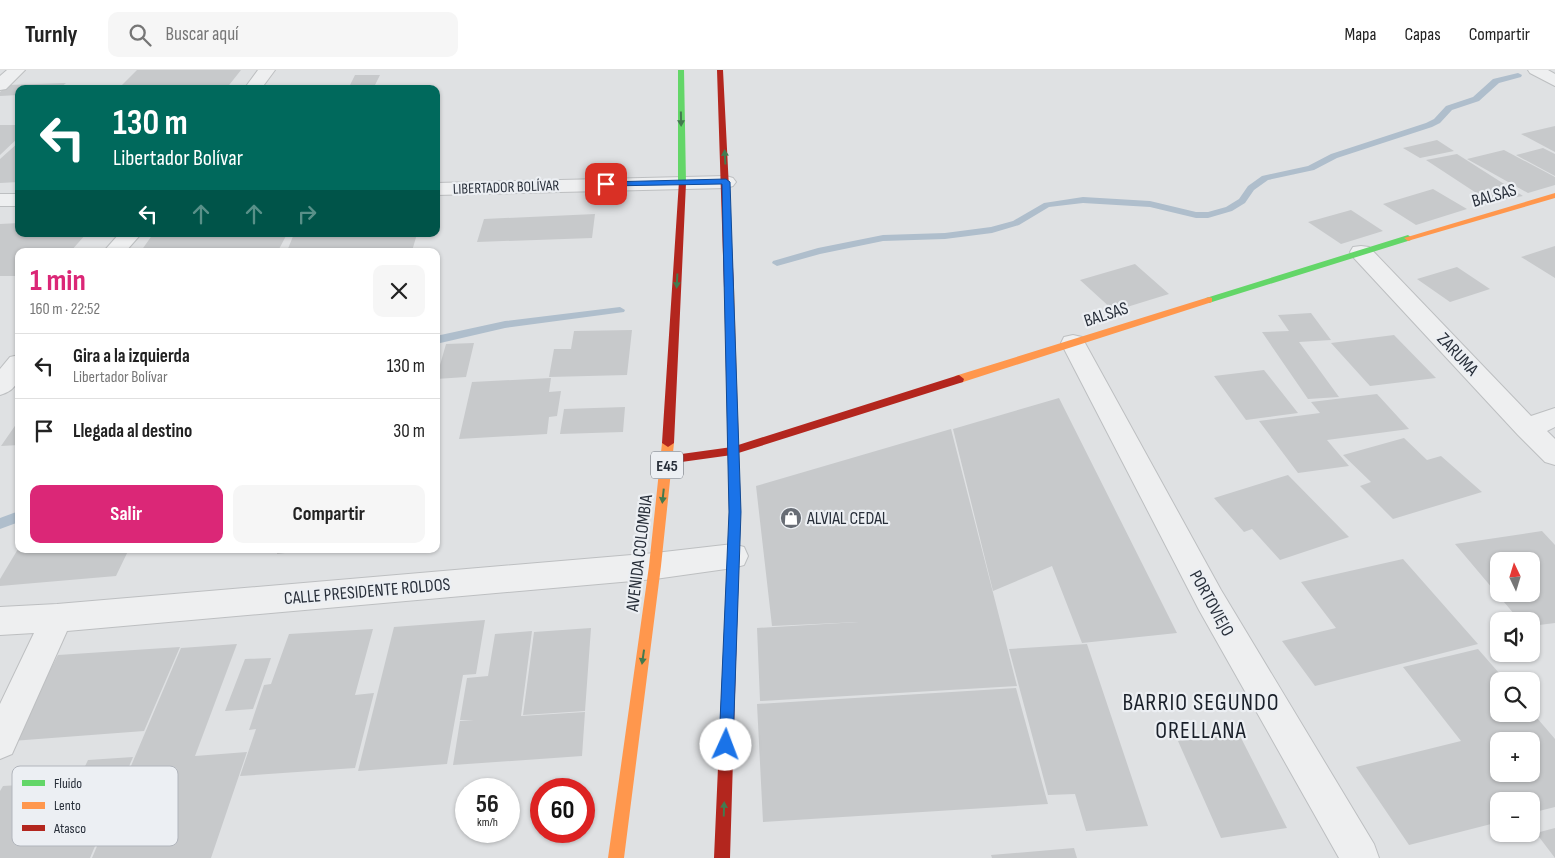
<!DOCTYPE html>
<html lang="es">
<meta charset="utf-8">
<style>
body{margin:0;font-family:"Sofia Sans Condensed",sans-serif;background:#f6f6f6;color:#222;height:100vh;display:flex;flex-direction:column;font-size:19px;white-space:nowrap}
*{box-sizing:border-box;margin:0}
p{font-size:16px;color:#767676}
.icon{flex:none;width:28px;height:28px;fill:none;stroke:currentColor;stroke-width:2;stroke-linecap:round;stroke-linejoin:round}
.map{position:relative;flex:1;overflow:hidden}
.details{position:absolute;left:15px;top:178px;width:425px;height:305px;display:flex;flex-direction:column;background:#fff;border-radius:10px;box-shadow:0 1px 4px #0004}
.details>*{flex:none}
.hud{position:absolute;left:15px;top:15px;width:425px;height:152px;border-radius:10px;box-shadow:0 1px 4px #0004;background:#00695c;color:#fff;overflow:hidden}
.needle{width:32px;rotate:356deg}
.controls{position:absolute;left:1490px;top:482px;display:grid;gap:10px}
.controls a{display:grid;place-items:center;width:50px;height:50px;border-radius:10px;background:#fff;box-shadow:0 1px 4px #0004;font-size:25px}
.speed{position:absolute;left:455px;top:708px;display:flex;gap:10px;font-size:25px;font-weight:700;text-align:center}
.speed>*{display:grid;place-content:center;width:65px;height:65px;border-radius:50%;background:#fff;box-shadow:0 1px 4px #0004;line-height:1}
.speed small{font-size:12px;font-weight:400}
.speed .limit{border:8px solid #d22;background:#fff;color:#111}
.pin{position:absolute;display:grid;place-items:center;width:42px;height:42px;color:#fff;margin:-21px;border-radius:10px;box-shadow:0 2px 8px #0006}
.me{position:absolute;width:55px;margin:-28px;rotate:2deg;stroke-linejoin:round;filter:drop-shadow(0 0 4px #0008)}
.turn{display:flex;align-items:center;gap:18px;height:105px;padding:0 15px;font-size:22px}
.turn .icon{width:65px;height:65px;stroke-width:2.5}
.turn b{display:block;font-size:35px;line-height:42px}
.lanes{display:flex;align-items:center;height:48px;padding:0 15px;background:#0003;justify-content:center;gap:25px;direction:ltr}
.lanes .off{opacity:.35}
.round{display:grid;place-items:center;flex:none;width:52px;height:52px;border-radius:10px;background:#f6f6f6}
.headline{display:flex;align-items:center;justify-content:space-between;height:85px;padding:0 15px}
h1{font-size:30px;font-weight:700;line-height:38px;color:#db2777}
.action{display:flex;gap:10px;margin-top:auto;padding:10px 15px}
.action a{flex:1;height:58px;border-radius:10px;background:#db2777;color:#fff;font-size:20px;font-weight:700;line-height:58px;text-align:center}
.action a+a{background:#f6f6f6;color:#222}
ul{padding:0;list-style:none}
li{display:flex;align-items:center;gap:15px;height:65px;padding:0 15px;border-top:1px solid #e0e0e0}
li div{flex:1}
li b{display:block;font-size:19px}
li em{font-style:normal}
header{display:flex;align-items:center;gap:30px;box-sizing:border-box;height:70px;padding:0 25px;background:#fff;border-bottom:1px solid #e0e0e0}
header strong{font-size:24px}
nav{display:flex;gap:28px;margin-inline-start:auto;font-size:18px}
.search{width:350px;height:45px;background:#f6f6f6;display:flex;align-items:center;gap:12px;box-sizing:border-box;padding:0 18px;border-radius:10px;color:#767676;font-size:19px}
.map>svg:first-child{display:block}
</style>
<header>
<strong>Turnly</strong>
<div class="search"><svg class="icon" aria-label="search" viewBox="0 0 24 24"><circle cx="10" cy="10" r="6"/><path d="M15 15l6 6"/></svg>Buscar aquí</div>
<nav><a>Mapa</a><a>Capas</a><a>Compartir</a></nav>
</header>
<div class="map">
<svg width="1555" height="788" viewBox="0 0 1555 788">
<rect width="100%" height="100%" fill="#dfe1e3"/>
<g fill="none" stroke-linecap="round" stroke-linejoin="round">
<path fill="#afbecc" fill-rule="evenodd" d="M1518,3L1522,5L1521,7L1499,13L1479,31L1452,40L1440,53L1432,57L1337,88L1314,100L1268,110L1254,120L1245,133L1232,141L1208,148H1196L1150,137L1083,133L1049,137L1019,155L992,163L945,169L883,171L820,184L777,196L772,193L773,191L818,178L883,165L945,163L991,157L1013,151L1044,133L1083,127L1150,131L1196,142H1208L1226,137L1239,129L1248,116L1262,106L1308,96L1331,84L1426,53L1434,49L1446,36L1473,27L1493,9Z
M620,237L625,240L624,242L505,258L436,274V266L505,251Z
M19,441V452L0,459V448Z"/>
</g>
<path fill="#c7c9cb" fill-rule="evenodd" d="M137,0H241L226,19H118Z
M355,5H380L373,19H348Z
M66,13L59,19H19V25L0,26V22L8,15Z
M0,55H19V67L0,85Z
M1555,56V82L1521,64Z
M1437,70L1454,81L1420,88L1403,78Z
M19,72V112L0,113V89Z
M1543,78L1555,84V106L1516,85Z
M1504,80L1555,107V115L1528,123L1467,89Z
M1457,84L1523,126L1490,132L1426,90Z
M1433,119L1467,139L1416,155L1383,134Z
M1351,140L1383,161L1341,174L1308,152Z
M595,144L592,168L477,172L484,149Z
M19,153V164H86L71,181H19V206H0V154Z
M153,164H287L278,181H141Z
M294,164H417L412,181H287Z
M1555,176V208L1521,187Z
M1135,194L1169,224L1114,241L1080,210Z
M1457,197L1490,219L1450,232L1417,209Z
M1311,243L1331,270L1299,272L1339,327L1308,329L1262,262L1289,261L1278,245Z
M632,260L627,305L549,307L554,279H571L574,261Z
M1394,265L1436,308L1370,316L1331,273Z
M474,273L466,307L436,309L446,274Z
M1264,300L1298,343L1246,350L1214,306Z
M551,308L549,322L561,321L557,346L549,347L547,364L459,369L472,312Z
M1377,324L1409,359L1327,370L1349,396L1298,403L1259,351L1320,343L1311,332Z
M1059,328L1177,563L1082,573L1052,496L993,521L953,359Z
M625,337L623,362L560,364L564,339Z
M19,350V375L1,376Z
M951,359L1017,616L760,631L757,558L859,552L772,556L756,416Z
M1404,368L1427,390L1441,386L1482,422L1393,449L1360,416L1371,412L1343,385Z
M1288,405L1349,467L1280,490L1252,459L1244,462L1214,428Z
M1542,461L1555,475V553L1531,556V551H1520L1455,474ZM1499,491H1531V524H1499Z
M18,479H129L116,506L0,516V509Z
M278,479H309V480L277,484Z
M1403,489L1478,574L1315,616L1282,571L1336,558L1301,512Z
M485,550L476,604L463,605L447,694L358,701L394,557Z
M591,558L585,641L523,645L534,562Z
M373,559L355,625L374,623L355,698L240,706L256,659L249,660L264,615L271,614L289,564Z
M532,561L521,646L585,642L582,686L453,695L460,651L474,650H460L467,608L488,606L495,564Z
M237,574L195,686L247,682L211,788H92L181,578Z
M1087,574L1148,756L1086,761L1075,724L1048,725L1009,579Z
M180,577L144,661L12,671L58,585Z
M1478,579L1506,611H1499V644H1531V641L1555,669V737L1531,743V731H1499V752L1409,775L1356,697L1461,671L1403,597ZM1499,671H1531V704H1499Z
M271,588L253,639L225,641L245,589Z
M1016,618L1048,734L763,752L757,634Z
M1239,664L1287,758L1221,768L1178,671Z
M133,687L90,788H0V721L3,716L52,713L39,743L64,740L88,690Z
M1555,758V788L1536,763Z
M1074,778L1077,788H992L991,785Z"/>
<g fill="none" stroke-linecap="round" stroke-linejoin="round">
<g stroke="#bdbfc1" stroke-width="2">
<path id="street" d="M7,0H25L6,19L0,20V6Z
M258,0H275L261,19H244Z
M1528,0H1548L1555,4V16L1530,3Z
M726,106L733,108L736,112L733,116L726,118L436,125V113Z
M0,124H19V136H0Z
M119,164H141L126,181H104Z
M1361,176L1369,177L1531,346L1555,338V357L1547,361L1555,369V395L1545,392L1518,365L1353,187L1350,182L1353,177Z
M1073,265L1082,267L1085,273L1221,520L1374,774L1379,788H1339L1199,540L1061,273L1064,267Z
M19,285C19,304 22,319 0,325V299L10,287Z
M733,474L744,477L748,486L744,495L733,498L655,509L67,561L12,684L0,689V634L34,563L0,565V537L57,534L655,483Z"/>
</g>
<use href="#street" fill="#eeeff0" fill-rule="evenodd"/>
<path fill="#63d668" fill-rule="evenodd" d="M678,0H684L686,113L682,115L678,113Z
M1408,165L1412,168L1411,170L1212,232L1209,233L1204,230L1206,228Z"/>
<path fill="#ff974d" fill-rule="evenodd" d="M1555,123V128L1411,170L1408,171L1404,168Z
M729,214L734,217L741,442L739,494L737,498L733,499L729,498L727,494L729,442L724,217Z
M1209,227L1212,228V232L963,312L959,313L954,309L955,306Z
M668,369L674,373L661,496L624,788H608L649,496L662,373Z"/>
<path fill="#b3261e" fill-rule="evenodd" d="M717,0H723L734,217L729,220L724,217Z
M679,111L686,113L674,373L668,377L662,373Z
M959,305L964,309L963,312L732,385L667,394L661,390L667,386L732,377Z
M733,489L737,490L739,494L730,788H714L727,494L729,490Z"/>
</g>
<defs><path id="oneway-solid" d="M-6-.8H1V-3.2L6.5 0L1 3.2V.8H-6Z" transform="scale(1.25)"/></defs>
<g fill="#437a4f">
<use href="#oneway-solid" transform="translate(681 49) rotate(89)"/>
<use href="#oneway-solid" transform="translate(725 87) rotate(-93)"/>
<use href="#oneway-solid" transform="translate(677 211) rotate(93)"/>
<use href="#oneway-solid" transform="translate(663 426) rotate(96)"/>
<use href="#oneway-solid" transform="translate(643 587) rotate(98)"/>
<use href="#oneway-solid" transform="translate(724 739) rotate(-88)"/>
</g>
<path fill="#1a73e8" stroke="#114b97" d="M726,109L730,112L741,442L733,675L731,680L726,682L721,680L719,675L729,442L722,114L606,116L602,114L606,112Z"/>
<defs>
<g id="shop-disc" transform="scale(1.125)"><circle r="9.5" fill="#686d75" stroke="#eceff3"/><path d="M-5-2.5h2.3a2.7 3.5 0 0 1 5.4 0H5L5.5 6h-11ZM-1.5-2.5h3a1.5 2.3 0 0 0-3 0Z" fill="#fff"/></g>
</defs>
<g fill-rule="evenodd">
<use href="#shop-disc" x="791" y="448"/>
</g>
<g text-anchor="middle" stroke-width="4.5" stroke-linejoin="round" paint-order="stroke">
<g font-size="15" fill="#282f3a" stroke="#eceff3">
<text transform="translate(506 117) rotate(-2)" y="5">LIBERTADOR BOLÍVAR</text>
</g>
<rect fill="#eceff3" stroke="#636972" stroke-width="1" x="651" y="381.5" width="32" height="27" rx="4"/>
<g font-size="16" font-weight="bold" fill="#282f3a">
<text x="667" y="401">E45</text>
</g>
<g font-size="18" fill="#282f3a" stroke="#eceff3">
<text transform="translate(1494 125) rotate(-16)" y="6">BALSAS</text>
<text transform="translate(1106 244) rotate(-18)" y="6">BALSAS</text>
<text transform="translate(1458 284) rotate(47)" y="6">ZARUMA</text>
<text transform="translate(639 483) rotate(-83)" y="6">AVENIDA COLOMBIA</text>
<text transform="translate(367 521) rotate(-5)" y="6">CALLE PRESIDENTE ROLDOS</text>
<text transform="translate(1212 533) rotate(61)" y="6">PORTOVIEJO</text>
</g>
<g font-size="18" fill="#282f3a" stroke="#eceff3" text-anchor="start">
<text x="807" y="454">ALVIAL CEDAL</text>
</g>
<g font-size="24" letter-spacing="1" fill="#1a202a" stroke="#eceff3">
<text x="1201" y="640">BARRIO SEGUNDO<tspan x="1201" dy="28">ORELLANA</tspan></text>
</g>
</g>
<rect x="12" y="696" width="166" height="80" rx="8" fill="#eceff3" stroke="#b1b5bc" stroke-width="1"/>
<rect x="22" y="710" width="23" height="6" fill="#63d668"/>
<rect x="22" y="732" width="23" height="7" fill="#ff974d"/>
<rect x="22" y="755" width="23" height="6" fill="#b3261e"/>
<g font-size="14" fill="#282f3a">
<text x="54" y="718">Fluido</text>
<text x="54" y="740">Lento</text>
<text x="54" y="763">Atasco</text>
</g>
</svg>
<div class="controls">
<a><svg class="needle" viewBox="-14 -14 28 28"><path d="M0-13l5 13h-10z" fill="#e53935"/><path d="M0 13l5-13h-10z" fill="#767676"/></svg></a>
<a><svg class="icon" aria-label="sound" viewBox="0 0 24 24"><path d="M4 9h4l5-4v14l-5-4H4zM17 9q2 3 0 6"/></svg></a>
<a><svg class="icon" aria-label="search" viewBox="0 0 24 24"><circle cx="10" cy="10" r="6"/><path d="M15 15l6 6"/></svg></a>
<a>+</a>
<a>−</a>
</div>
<div class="speed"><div>56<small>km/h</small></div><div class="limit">60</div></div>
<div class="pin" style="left:606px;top:114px;background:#d93025"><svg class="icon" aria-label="arrive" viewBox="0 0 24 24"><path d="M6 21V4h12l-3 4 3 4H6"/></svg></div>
<svg class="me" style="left:726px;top:675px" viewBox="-20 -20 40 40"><circle r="19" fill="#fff"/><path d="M0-13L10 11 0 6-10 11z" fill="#1a73e8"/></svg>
<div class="hud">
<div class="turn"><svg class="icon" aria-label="left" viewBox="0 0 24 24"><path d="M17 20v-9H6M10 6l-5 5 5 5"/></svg><div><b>130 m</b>Libertador Bolívar</div></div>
<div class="lanes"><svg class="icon" aria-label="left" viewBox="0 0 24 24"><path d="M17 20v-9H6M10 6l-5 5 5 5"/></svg><svg class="icon off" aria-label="ahead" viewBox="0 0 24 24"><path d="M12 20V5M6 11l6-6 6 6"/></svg><svg class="icon off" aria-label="ahead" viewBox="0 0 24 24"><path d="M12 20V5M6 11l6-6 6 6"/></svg><svg class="icon off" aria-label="right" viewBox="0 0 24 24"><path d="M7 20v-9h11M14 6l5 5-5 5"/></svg></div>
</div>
<section class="details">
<div class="headline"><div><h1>1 min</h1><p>160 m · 22:52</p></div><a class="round"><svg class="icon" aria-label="close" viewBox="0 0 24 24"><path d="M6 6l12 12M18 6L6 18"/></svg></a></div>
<ul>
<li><svg class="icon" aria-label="left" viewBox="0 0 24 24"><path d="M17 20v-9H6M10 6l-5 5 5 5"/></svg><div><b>Gira a la izquierda</b><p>Libertador Bolívar</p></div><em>130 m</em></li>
<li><svg class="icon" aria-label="arrive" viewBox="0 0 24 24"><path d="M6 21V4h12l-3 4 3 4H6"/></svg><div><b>Llegada al destino</b></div><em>30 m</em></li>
</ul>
<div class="action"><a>Salir</a><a>Compartir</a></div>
</section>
</div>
